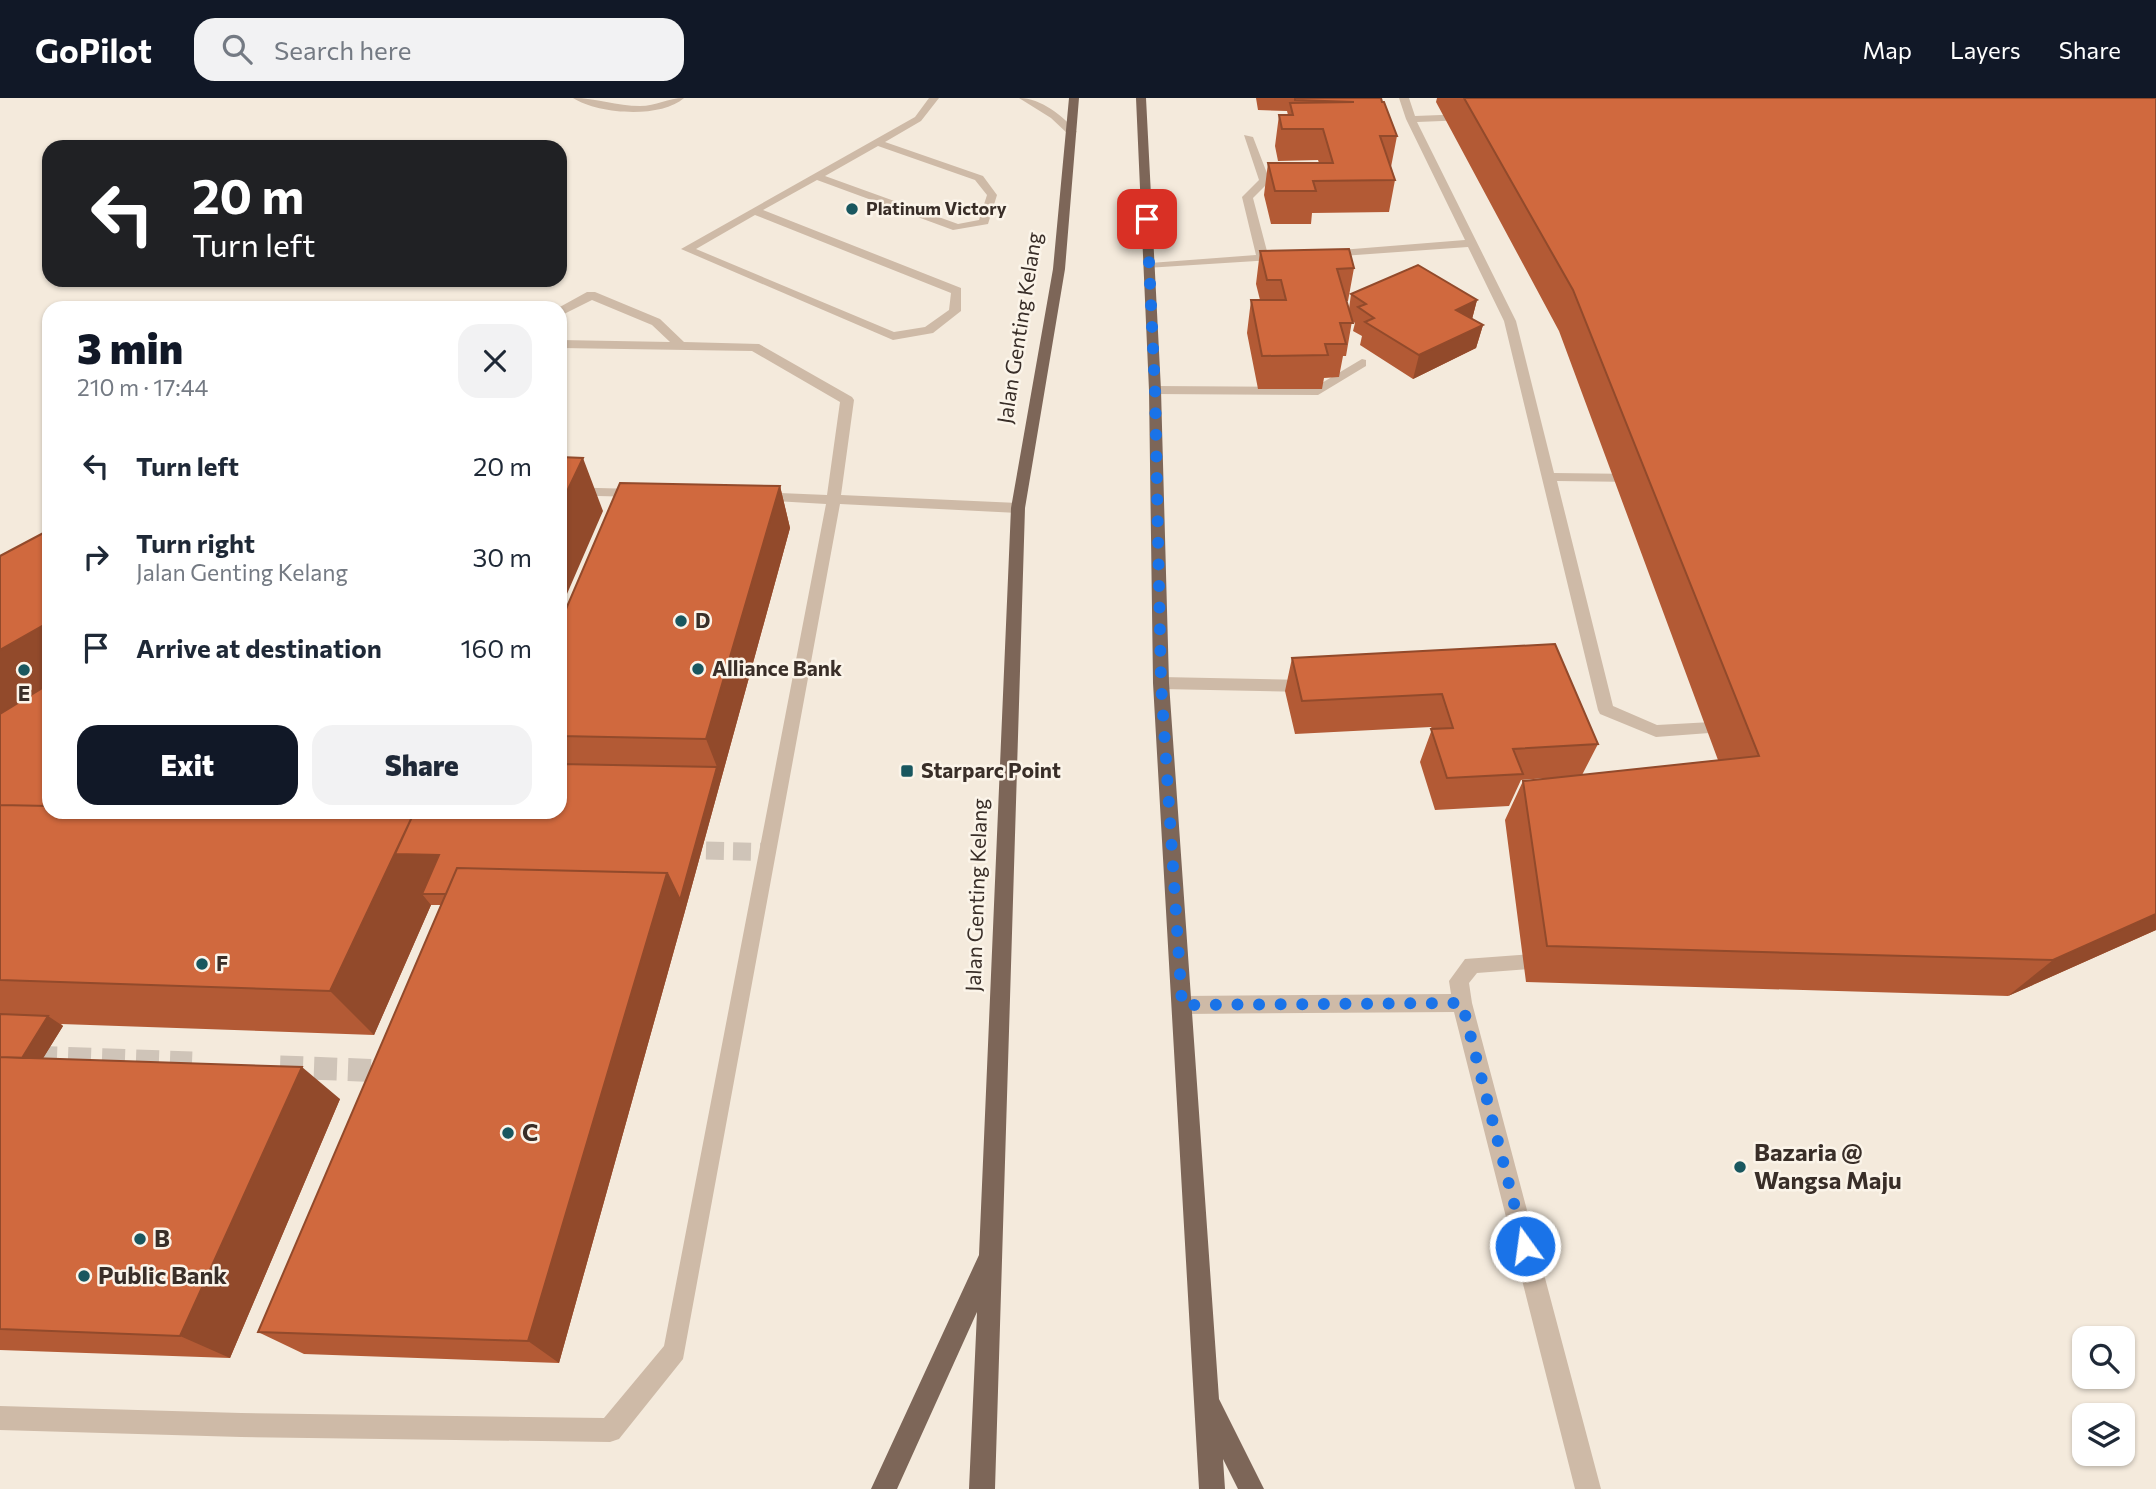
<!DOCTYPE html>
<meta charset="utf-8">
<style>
body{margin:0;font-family:Commissioner,sans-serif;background:#f2f2f3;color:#1f2937;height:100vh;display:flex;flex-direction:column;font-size:26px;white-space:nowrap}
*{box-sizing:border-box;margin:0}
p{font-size:23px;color:#747a83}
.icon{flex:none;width:38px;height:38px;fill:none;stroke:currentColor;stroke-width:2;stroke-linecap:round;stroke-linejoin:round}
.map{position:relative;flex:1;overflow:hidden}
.drawer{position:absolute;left:42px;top:203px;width:525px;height:518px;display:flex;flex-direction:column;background:#fff;border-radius:21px;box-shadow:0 2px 5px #0004}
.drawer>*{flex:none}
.top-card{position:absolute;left:42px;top:42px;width:525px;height:147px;border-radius:21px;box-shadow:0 2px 5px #0004;background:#202124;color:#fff;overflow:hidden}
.controls{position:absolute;left:2072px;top:1228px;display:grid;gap:14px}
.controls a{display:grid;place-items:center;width:63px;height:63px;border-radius:14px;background:#fff;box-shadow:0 2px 5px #0004;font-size:35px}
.pin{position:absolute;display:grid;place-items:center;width:60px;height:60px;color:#fff;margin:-30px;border-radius:14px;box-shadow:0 4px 10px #0006}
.me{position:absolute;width:77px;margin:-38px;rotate:346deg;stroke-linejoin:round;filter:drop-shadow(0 0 5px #0008)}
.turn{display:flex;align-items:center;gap:24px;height:147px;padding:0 35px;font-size:32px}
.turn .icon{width:91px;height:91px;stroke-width:2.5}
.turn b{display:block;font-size:49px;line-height:60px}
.round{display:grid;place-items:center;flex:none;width:74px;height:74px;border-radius:21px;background:#f2f2f3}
.headline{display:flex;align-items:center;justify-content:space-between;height:119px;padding:0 35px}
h1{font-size:42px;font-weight:800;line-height:52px;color:#111827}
.action{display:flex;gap:14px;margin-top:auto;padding:14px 35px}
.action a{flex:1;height:80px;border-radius:21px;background:#111827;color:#fff;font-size:28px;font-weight:800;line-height:80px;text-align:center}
.action a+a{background:#f2f2f3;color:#1f2937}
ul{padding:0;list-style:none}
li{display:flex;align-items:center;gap:21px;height:91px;padding:0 35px}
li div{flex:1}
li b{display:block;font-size:26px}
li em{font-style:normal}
header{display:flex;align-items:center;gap:42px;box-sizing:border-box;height:98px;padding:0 35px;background:#111827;color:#fff}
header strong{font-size:33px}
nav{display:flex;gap:38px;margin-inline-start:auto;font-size:24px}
.search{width:490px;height:63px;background:#f2f2f3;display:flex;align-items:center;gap:18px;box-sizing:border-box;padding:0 24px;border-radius:21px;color:#747a83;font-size:26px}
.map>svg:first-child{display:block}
</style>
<header>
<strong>GoPilot</strong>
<div class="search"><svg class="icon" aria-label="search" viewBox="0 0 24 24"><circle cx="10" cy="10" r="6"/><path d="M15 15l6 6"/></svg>Search here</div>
<nav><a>Map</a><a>Layers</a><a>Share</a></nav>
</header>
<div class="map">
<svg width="2156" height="1391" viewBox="0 0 2156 1391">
<rect width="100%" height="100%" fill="#f4eadc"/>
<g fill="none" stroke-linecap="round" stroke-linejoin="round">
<path stroke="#cfc4b8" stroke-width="18" stroke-dasharray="18 9" stroke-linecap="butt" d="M679,752L767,754"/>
<path stroke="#cfc4b8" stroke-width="23" stroke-dasharray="23 11" stroke-linecap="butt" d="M0,958L192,965
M280,969L387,973"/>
<path fill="#cebaa7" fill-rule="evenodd" d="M573,0C596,0 617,8 640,8C656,8 668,0 684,0C660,21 598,16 573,0Z
M929,0H939L921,23L885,44L983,78L997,97L988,126L953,132L817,82L763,112L961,190V213L933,235L893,242L681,151L915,19ZM878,48L975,82L987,97L979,122L958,126L825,78ZM755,117L951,195L949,212L925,229L894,234L696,151Z
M1019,0C1041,0 1063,18 1077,34L1068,36L1051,20Z
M1399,0H1409L1415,18L1467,16L1472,19L1467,22L1417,24L1516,223L1554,375L1636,376L1643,380L1636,384L1557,383L1613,608L1657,627L1730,623L1738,629L1736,633L1656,639L1600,616L1598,612L1504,223L1468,149L1328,159L1322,156L1328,153L1465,142L1406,21Z
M1244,37L1253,39L1270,83L1253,100L1268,157L1283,156L1289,159L1287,161L1146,170L1144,168L1150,165L1256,157L1242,99L1259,82Z
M587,194H595L660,221L684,244L759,246L852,299L854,302L841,397L1018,405L1025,410L1018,415L840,406L683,1261L619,1341L610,1344L241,1339L0,1332V1308L241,1315L604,1320L664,1248L826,406L759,402L752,398L759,394L827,397L840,304L752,253L560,250V242L670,244L652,227L592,202L560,218L558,210Z
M1362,261L1366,262V268L1318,297L1155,296L1149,292L1155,288L1315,289Z
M560,389L636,391L643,395L636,399L560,397Z
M1161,579L1308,582L1316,588L1308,594L1161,591L1153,585Z
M1547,855L1554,857L1557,863L1554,869L1477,875L1469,885L1472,905L1601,1391H1575L1454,914L1182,916L1175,913L1172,907L1175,901L1182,898L1451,896L1449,883L1465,861Z"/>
<path fill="#7d6658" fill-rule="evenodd" d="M1069,0H1079L1065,171L1025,410L995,1391H969L977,1214L897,1391H871L979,1157L1011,410L1053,171Z
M1136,0H1146L1161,292L1169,585L1219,1301L1264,1391H1238L1223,1361L1225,1391H1199L1153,585L1149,292Z"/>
</g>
<path fill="#b35a35" d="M1256,0H1381L1397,38L1391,69L1395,82L1389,114L1312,115L1311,126H1271L1264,97L1268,65H1319L1318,62L1278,63L1275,48L1279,17H1288L1287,13L1258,12Z
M1437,0H2156V832L2008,898L1526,884L1505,722L1523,683L1546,680L1521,682L1509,708L1435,712L1420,664L1432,631L1431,629L1295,636L1285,593L1292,560L1555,546L1598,646L1582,677L1718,662L1559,233L1436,4Z
M1260,153L1354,170L1348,203H1346L1349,211L1351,196L1477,202L1472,221L1483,227L1476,250L1413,281L1360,247L1362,238L1353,233L1355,225L1352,223L1346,258H1343L1339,279L1324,280L1322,291H1258L1247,235L1251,202H1260L1256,186Z
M780,388L790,430L685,813L559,1265L304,1256L258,1234L441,807H431L374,937L61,926L63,928L43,960L340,1001L230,1260L0,1252V458L49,714H560V525Z"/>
<path fill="#924a2b" d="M1477,202L1471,225L1456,212Z
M1483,227L1476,250L1413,281L1419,257Z
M583,360L603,413L560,512V408Z
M780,388L790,430L685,813L559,1265L528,1243L667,775L717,669L706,641Z
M49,524V606L0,635V552Z
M412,719L447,768L422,796L431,807L374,937L330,893Z
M2156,816V832L2008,898L2053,862Z
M48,918L63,928L0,1030V995Z
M302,969L340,1001L230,1260L180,1238Z"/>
<path fill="#d0693e" stroke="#924a2b" stroke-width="2" d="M1295,0H1381L1382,4H1384L1397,38H1380L1395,82L1313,83L1316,93H1275L1268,65H1333L1323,31H1282L1279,17H1293L1290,5L1354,4L1295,2Z
M1464,0H2156V816L2053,862L1547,848L1523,683L1759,658L1573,192Z
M1349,151L1354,170L1337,171L1353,225H1340L1346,246H1325L1328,257L1262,258L1251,202H1286L1281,182H1267L1260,153Z
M1418,167L1477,202L1456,212L1483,227L1419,257L1365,224L1374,220L1358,209L1366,206L1351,196Z
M560,359L583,360L560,408Z
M620,385L780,388L706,641L560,638V525Z
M49,432V524L0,552V458Z
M1555,546L1598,646L1513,651L1523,676L1447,680L1431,631L1453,630L1442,596L1302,603L1292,560Z
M49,586V708L0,707V616Z
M560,666L717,669L680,802L667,775L457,770L446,796H422L439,757L395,756L412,719L238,714H560Z
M0,707L49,708V714H238L412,719L330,893L0,882Z
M457,770L667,775L528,1243L258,1234Z
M0,916L48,918L22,960L0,959Z
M0,959L302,969L180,1238L0,1231Z"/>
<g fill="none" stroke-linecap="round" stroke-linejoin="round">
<path stroke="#1a73e8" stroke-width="12" stroke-dasharray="0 21.6" d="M1147,121L1155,292L1161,585L1182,907L1462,905L1525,1148"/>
</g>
<g fill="#19575f" stroke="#fbf4e9" stroke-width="2.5">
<circle cx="852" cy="111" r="7"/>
<circle cx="681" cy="523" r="7"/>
<circle cx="698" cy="571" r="7"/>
<circle cx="24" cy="572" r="7"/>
<rect x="900" y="666" width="14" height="14" rx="3.5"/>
<circle cx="202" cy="866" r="7"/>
<circle cx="508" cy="1035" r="7"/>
<circle cx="1740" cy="1069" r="7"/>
<circle cx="140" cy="1141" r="7"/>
<circle cx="84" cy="1178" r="7"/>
</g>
<g text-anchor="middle" stroke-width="5" stroke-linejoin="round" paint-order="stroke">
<g font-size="18" font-weight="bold" fill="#392e28" stroke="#fbf4e9" text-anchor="start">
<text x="866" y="117">Platinum Victory</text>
</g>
<g font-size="21" fill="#392e28" stroke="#fbf4e9">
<text transform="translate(1020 230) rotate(-81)" y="7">Jalan Genting Kelang</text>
<text transform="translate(977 797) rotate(-88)" y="7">Jalan Genting Kelang</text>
</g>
<g font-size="21" font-weight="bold" fill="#392e28" stroke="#fbf4e9" text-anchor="start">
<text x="695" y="530">D</text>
<text x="712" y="578">Alliance Bank</text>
<text x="24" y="603" text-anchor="middle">E</text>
<text x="921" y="680">Starparc Point</text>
<text x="216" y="873">F</text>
</g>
<g font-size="24" font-weight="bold" fill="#392e28" stroke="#fbf4e9" text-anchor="start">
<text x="522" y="1043">C</text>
<text x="1754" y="1063">Bazaria @<tspan x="1754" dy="28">Wangsa Maju</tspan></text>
<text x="154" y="1149">B</text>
<text x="98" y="1186">Public Bank</text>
</g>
</g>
</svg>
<div class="controls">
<a><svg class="icon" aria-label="search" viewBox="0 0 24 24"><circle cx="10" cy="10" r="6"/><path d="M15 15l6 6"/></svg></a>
<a><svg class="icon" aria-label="layers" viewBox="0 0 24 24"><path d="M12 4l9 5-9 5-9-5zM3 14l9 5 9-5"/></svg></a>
</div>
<div class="pin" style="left:1147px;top:121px;background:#d93025"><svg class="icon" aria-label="arrive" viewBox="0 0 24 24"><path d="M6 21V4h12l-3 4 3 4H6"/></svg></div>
<svg class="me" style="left:1525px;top:1148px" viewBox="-20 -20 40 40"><circle r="17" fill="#1a73e8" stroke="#fff" stroke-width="3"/><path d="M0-11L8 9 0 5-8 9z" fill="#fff"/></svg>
<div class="top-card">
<div class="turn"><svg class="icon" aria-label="left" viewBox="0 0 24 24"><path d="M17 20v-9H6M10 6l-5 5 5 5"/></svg><div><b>20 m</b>Turn left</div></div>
</div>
<section class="drawer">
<div class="headline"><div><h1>3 min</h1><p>210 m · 17:44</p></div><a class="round"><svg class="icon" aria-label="close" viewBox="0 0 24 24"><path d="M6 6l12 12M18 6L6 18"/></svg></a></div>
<ul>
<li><svg class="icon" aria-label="left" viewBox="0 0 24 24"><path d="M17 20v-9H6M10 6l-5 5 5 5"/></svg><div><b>Turn left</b></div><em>20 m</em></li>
<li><svg class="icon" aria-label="right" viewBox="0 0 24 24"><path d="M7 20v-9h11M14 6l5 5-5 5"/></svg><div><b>Turn right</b><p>Jalan Genting Kelang</p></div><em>30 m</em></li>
<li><svg class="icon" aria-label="arrive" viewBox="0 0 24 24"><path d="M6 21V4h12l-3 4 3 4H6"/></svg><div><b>Arrive at destination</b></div><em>160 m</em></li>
</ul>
<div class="action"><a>Exit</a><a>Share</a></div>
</section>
</div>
